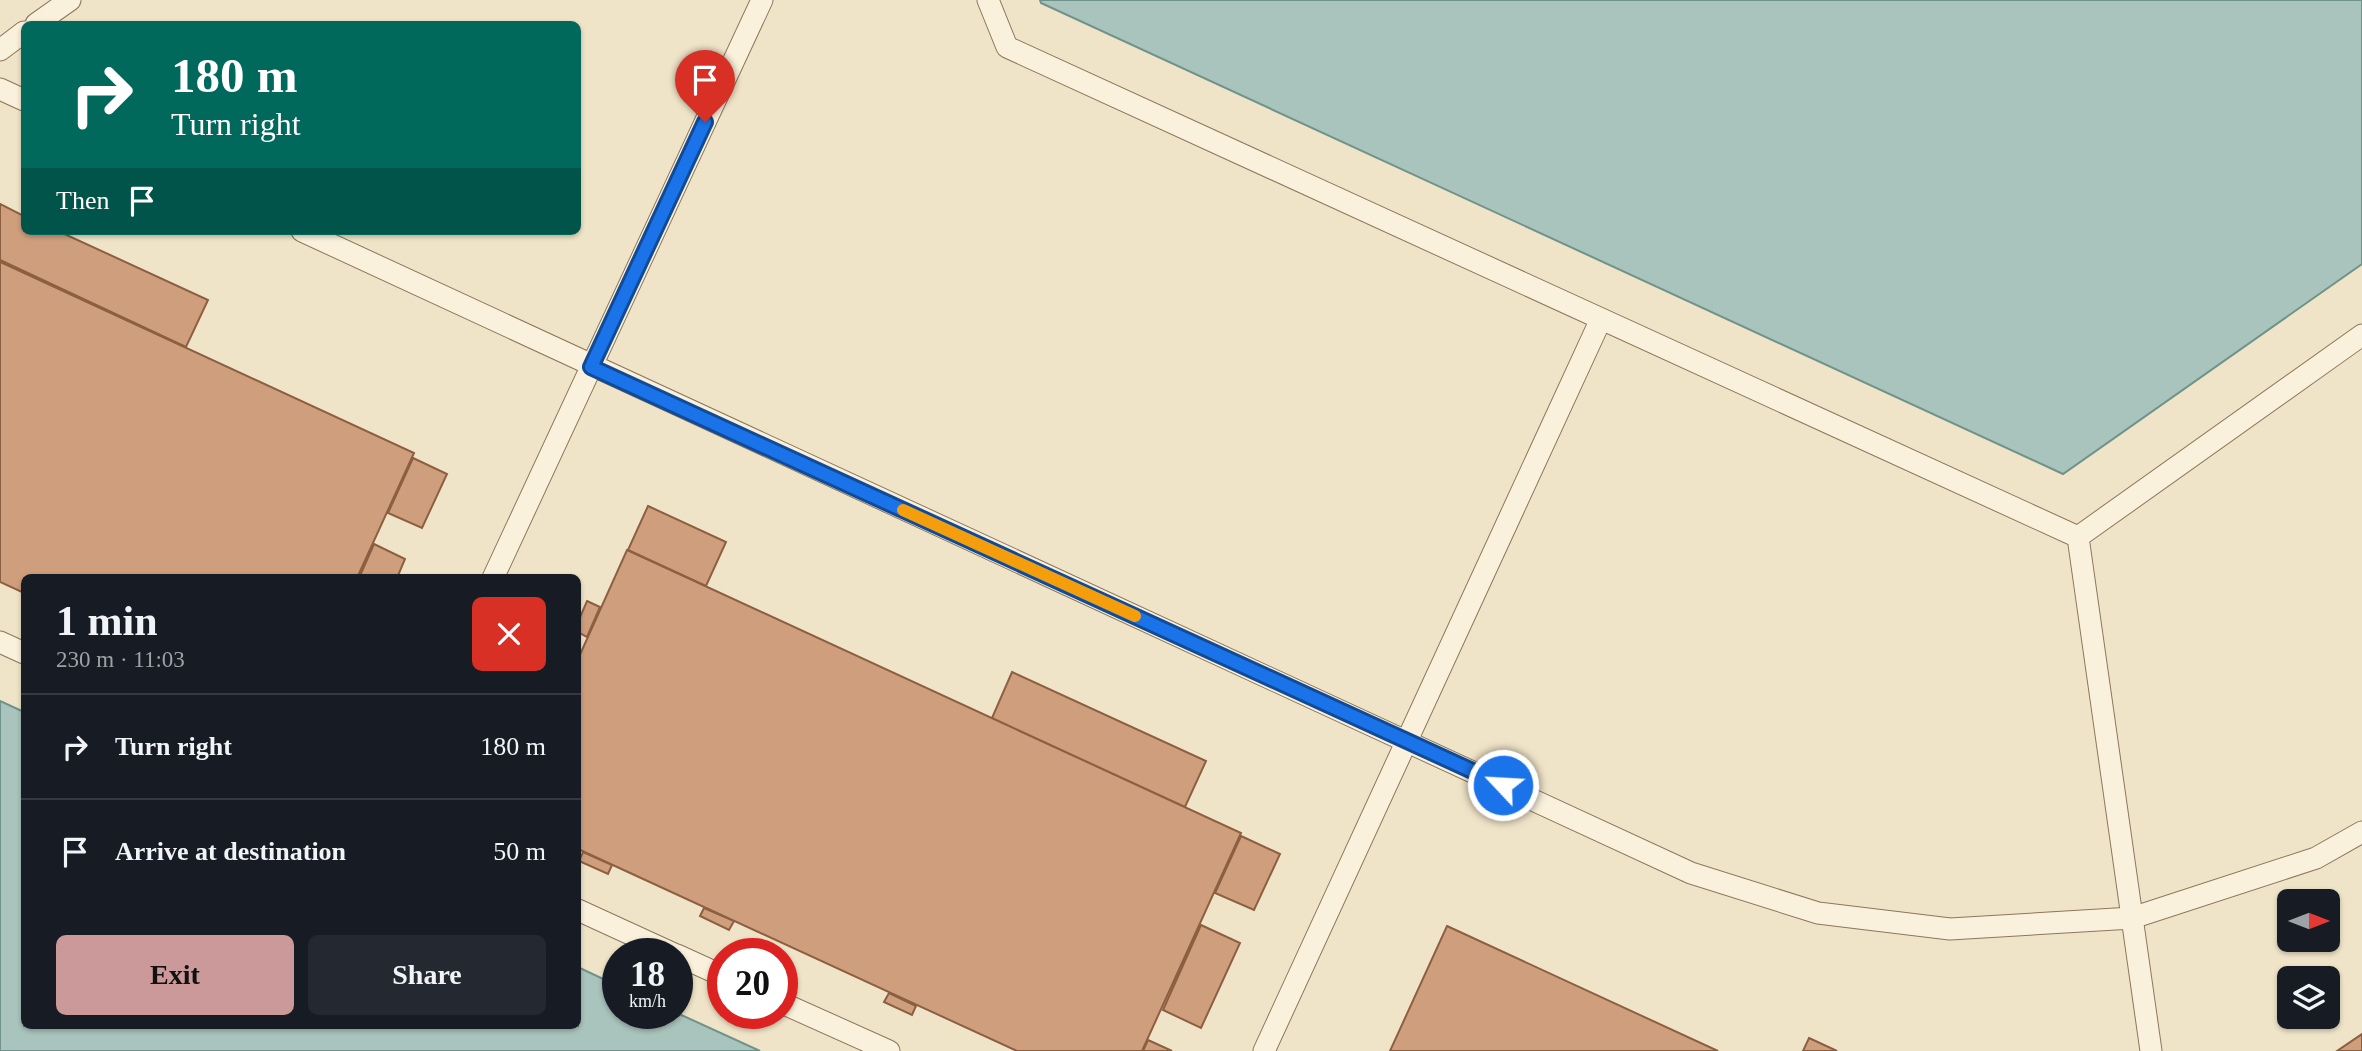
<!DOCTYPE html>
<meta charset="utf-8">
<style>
body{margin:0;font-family:"Times New Roman",serif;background:#242831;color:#f1f3f6;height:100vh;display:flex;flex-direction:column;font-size:26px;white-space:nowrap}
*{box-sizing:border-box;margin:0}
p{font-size:23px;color:#9ea1a6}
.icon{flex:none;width:38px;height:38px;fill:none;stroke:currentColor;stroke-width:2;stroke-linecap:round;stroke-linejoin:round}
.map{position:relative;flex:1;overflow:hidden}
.details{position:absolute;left:21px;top:574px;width:560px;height:455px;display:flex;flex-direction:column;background:#171b24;border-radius:10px;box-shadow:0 2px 5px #0004}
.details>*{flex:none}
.hud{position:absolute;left:21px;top:21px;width:560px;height:214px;border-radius:10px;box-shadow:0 2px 5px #0004;background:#00695c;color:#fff;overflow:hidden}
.needle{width:46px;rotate:90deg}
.controls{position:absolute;left:2277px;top:889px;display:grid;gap:14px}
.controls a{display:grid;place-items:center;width:63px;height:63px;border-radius:10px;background:#171b24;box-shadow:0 2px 5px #0004;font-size:35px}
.speed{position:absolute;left:602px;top:938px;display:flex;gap:14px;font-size:35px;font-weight:700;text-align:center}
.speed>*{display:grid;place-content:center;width:91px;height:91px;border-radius:50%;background:#171b24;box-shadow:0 2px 5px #0004;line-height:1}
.speed small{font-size:18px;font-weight:400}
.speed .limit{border:10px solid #d22;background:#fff;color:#111}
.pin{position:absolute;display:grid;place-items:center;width:60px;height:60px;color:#fff;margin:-72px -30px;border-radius:50% 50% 50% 0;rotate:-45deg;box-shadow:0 0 7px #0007}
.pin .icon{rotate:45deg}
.me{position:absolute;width:77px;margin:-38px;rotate:295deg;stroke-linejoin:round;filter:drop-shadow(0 0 5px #0008)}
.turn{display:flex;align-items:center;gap:24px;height:147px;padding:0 35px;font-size:32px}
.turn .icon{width:91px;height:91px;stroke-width:2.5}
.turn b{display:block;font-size:49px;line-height:60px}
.then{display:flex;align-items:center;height:66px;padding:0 35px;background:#0003;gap:14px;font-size:26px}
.round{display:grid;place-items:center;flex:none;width:74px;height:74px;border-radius:10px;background:#242831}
.overview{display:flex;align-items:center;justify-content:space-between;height:119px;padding:0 35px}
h1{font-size:42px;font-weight:700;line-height:52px}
.button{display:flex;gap:14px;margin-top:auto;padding:14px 35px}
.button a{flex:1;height:80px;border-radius:10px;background:#cc999b;color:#111;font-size:28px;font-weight:700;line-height:80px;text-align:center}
.button a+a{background:#242831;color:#f1f3f6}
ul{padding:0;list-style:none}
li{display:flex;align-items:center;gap:21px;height:105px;padding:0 35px;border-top:2px solid #363941}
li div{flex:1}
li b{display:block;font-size:26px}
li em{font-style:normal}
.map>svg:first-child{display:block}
</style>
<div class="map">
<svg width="2362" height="1051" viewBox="0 0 2362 1051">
<rect width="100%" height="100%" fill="#f0e4c8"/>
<path fill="#a9c4bc" stroke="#6f938a" stroke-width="2" d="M1040,0H2362V264L2063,474L1041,3Z
M0,701L24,712V1026H578V967L618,986V1013H677L760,1051H0Z"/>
<path fill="#cf9f7d" stroke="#8d5f41" stroke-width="2" d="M0,204L24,216V231H58L208,300L186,347L0,260Z
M0,262L414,453L357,578H24V593L0,582Z
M413,458L447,474L422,528L388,513Z
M648,506L726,542L706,586L628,550Z
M374,544L405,559L397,578H359Z
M627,550L1241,833L1142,1051H1017L578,849V659Z
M587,601L600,607L587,637L578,632V622Z
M1012,672L1206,761L1185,807L992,718Z
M1241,836L1280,854L1254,910L1215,893Z
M583,852L612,865L608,874L579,861Z
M704,908L734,921L729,930L700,916Z
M1201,925L1240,943L1201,1028L1163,1010Z
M1447,926L1718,1051H1390Z
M889,993L916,1006L912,1015L884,1002Z
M2362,1034V1051H2337Z
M1809,1038L1837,1051H1803Z
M1148,1040L1172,1051H1143Z"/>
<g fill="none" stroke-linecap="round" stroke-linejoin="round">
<g stroke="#8d765c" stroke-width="23">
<path id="lane" d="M988,0L1007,47L2078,537
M36,24L70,0
M0,50L24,32
M0,89L24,100
M302,231L1691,873L1818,913L1950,929L2132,918L2316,858L2362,832
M2078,537L2151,1051
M2078,537L2362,335
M493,578L762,0
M0,642L24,653
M578,910L674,954
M677,955L723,976
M782,1003L889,1051
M1264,1051L1601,319"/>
</g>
<use href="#lane" stroke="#faf1dc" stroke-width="21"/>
</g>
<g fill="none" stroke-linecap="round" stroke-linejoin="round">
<g stroke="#114b97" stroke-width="18">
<path id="route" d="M705,122L591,367L1503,785"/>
</g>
<use href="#route" stroke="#1a73e8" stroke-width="12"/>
<path stroke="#f59e0b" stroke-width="12" d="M903,510L1135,616"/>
</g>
</svg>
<div class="controls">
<a><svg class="needle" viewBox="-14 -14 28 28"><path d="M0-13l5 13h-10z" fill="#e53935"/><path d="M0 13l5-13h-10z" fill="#9ea1a6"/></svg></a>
<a><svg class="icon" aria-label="layers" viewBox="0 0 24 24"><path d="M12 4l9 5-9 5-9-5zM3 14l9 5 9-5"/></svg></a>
</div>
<div class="speed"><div>18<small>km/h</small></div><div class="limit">20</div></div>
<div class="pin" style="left:705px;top:122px;background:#d93025"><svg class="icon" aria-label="arrive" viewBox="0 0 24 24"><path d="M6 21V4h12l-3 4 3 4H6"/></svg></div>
<svg class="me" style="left:1503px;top:785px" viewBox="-20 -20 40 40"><circle r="17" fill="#1a73e8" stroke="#fff" stroke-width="3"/><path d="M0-11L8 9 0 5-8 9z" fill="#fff"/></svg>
<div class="hud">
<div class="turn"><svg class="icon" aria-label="right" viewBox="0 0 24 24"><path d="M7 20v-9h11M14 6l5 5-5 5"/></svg><div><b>180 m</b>Turn right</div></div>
<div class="then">Then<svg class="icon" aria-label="arrive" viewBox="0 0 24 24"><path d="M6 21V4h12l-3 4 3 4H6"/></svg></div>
</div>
<section class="details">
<div class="overview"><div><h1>1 min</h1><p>230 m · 11:03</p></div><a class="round" style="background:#d93025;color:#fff"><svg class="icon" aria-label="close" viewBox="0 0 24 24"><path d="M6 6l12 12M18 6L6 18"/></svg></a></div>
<ul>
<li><svg class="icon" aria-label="right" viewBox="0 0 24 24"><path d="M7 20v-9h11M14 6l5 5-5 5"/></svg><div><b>Turn right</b></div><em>180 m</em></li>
<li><svg class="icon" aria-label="arrive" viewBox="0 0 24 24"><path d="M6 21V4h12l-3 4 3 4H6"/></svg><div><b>Arrive at destination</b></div><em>50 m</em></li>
</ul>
<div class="button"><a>Exit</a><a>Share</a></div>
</section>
</div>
